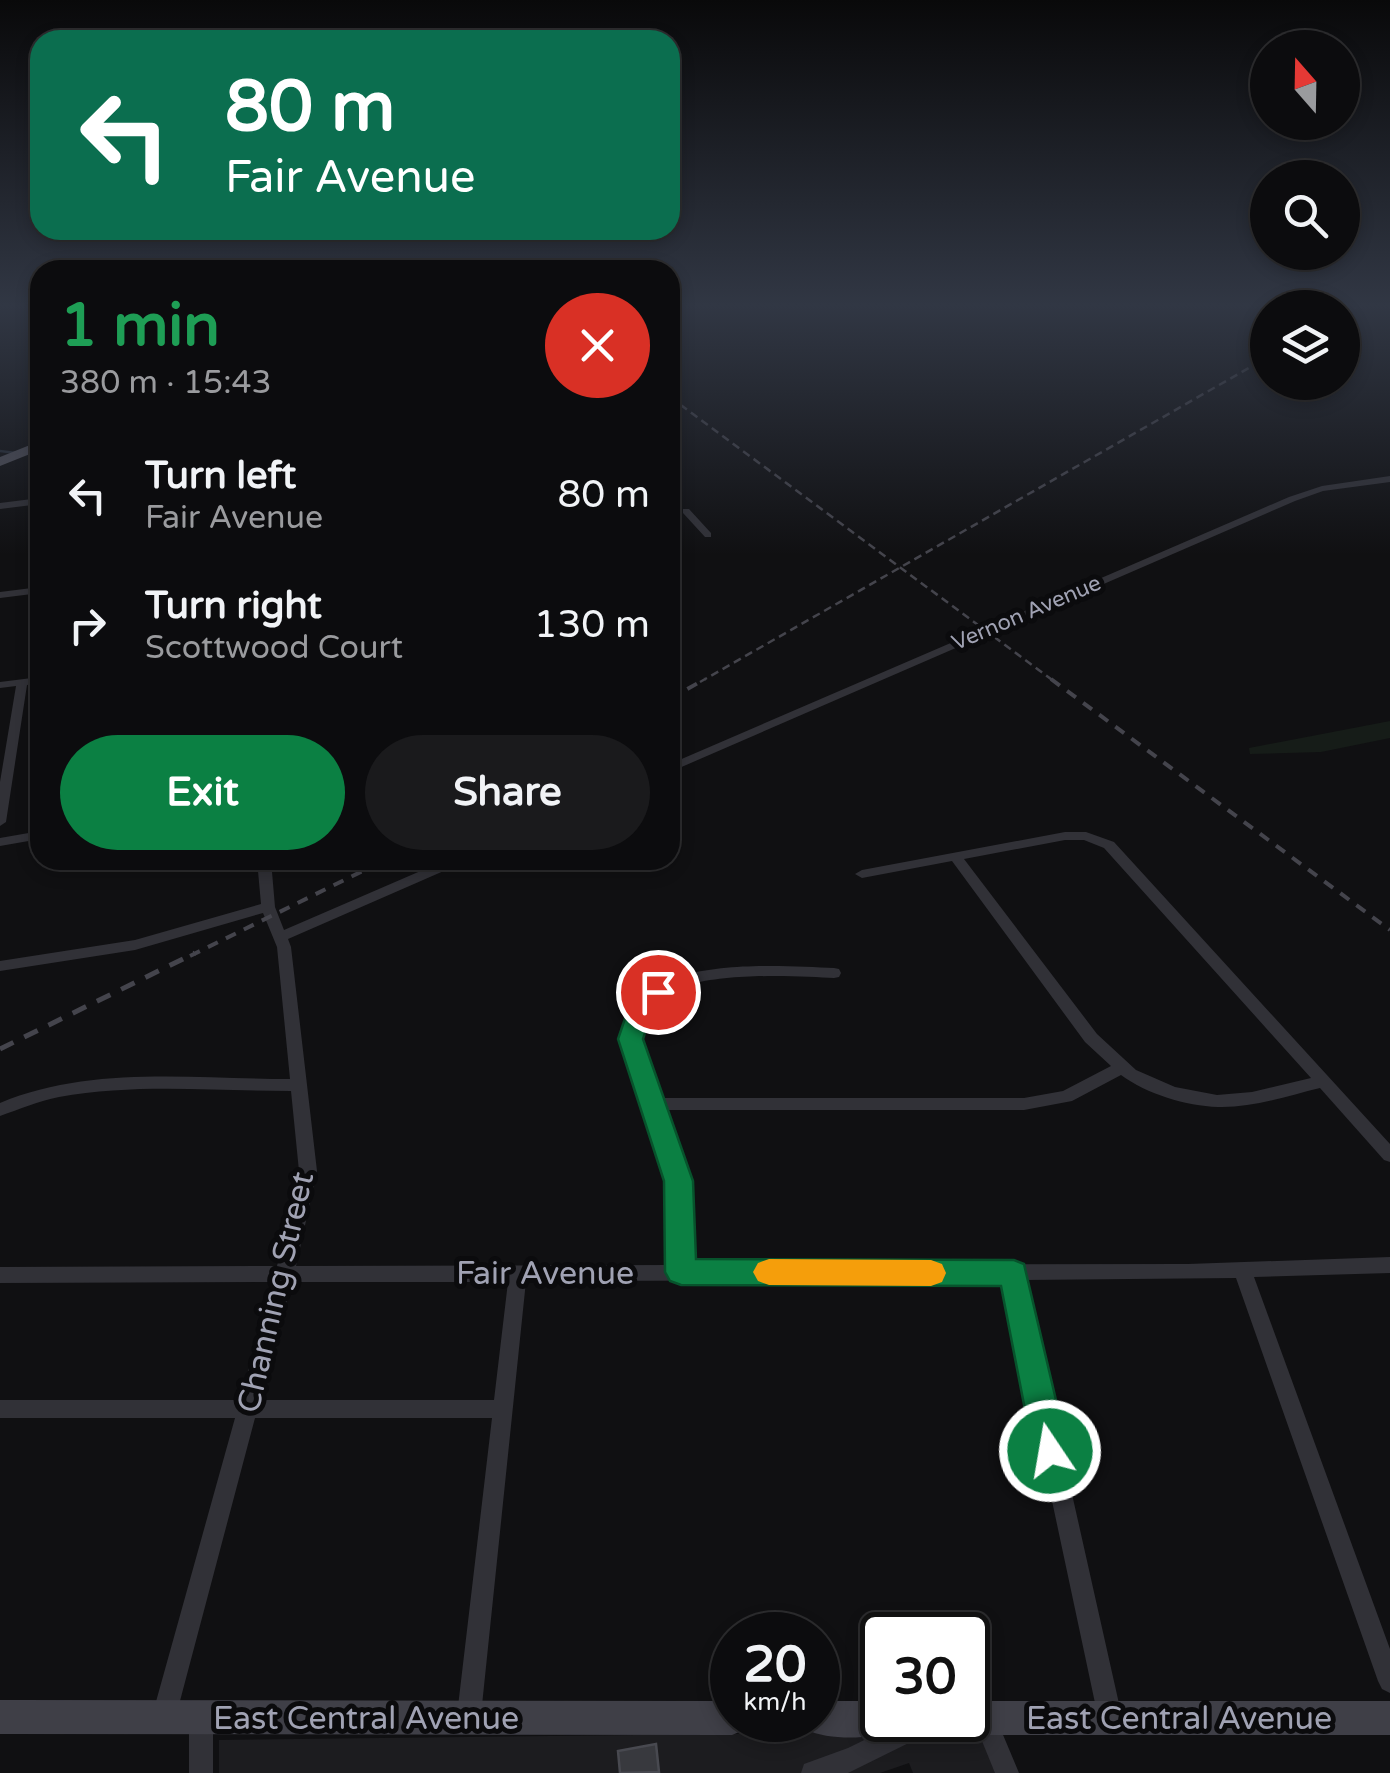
<!DOCTYPE html>
<meta charset="utf-8">
<style>
body{margin:0;font-family:"Varela Round",sans-serif;background:#1a1a1c;color:#f1f3f6;height:100vh;display:flex;flex-direction:column;font-size:38px;white-space:nowrap}
*{box-sizing:border-box;margin:0}
p{font-size:32px;color:#9a9b9e}
.icon{flex:none;width:55px;height:55px;fill:none;stroke:currentColor;stroke-width:2;stroke-linecap:round;stroke-linejoin:round}
.map{position:relative;flex:1;overflow:hidden}
.details{position:absolute;left:30px;top:260px;width:650px;height:610px;display:flex;flex-direction:column;background:#0c0c0e;border-radius:30px;box-shadow:0 5px 15px #0003,0 0 0 2px #2c2c2e}
.details>*{flex:none}
.hud{position:absolute;left:30px;top:30px;width:650px;height:210px;border-radius:30px;box-shadow:0 5px 15px #0003,0 0 0 2px #2c2c2e;background:#0b6e4f;color:#fff;overflow:hidden}
.needle{width:65px;rotate:340deg}
.fabs{position:absolute;left:1250px;top:30px;display:grid;gap:20px}
.fabs a{display:grid;place-items:center;width:110px;height:110px;border-radius:50%;background:#0c0c0e;box-shadow:0 5px 15px #0003,0 0 0 2px #2c2c2e;font-size:50px}
.speed{position:absolute;left:710px;top:1612px;display:flex;gap:20px;font-size:50px;font-weight:700;text-align:center}
.speed>*{display:grid;place-content:center;width:130px;height:130px;border-radius:50%;background:#0c0c0e;box-shadow:0 5px 15px #0003,0 0 0 2px #2c2c2e;line-height:1}
.speed small{font-size:25px;font-weight:400}
.speed .limit{border:5px solid #111;border-radius:15px;background:#fff;color:#111}
.pin{position:absolute;display:grid;place-items:center;width:85px;height:85px;color:#fff;margin:-42px;border:5px solid #fff;border-radius:50%;box-shadow:0 2px 10px #0007}
.me{position:absolute;width:110px;margin:-55px;rotate:348deg;stroke-linejoin:round;filter:drop-shadow(0 0 8px #0008)}
.turn{display:flex;align-items:center;gap:35px;height:210px;padding:0 30px;font-size:45px}
.turn .icon{width:130px;height:130px;stroke-width:2.5}
.turn b{display:block;font-size:70px;line-height:85px}
.round{display:grid;place-items:center;flex:none;width:105px;height:105px;border-radius:52px;background:#1a1a1c}
.headline{display:flex;align-items:center;justify-content:space-between;height:170px;padding:0 30px}
h1{font-size:60px;font-weight:800;line-height:75px;color:#1e9e55}
.cta{display:flex;gap:20px;margin-top:auto;padding:20px 30px}
.cta a{flex:1;height:115px;border-radius:60px;background:#0b8043;color:#fff;font-size:40px;font-weight:800;line-height:115px;text-align:center}
.cta a+a{background:#1a1a1c;color:#f1f3f6}
ul{padding:0;list-style:none}
li{display:flex;align-items:center;gap:30px;height:130px;padding:0 30px}
li div{flex:1}
li b{display:block;font-size:38px}
li em{font-style:normal}
.map>svg:first-child{display:block}
</style>
<div class="map">
<svg width="1390" height="1773" viewBox="0 0 1390 1773">
<rect width="100%" height="100%" fill="#101012"/>
<path fill="#1c1c1f" d="M981,1731L998,1773H913L909,1763L880,1773H219V1740Z"/>
<path fill="#161c18" d="M1390,721V738L1321,752L1250,754L1249,748Z"/>
<g fill="none" stroke-linecap="round" stroke-linejoin="round">
<path stroke="#262c36" stroke-width="2.5" d="M0,451L16,453"/>
</g>
<path fill="#38393e" stroke="#484950" stroke-width="2.5" d="M656,1744L659,1772L620,1773L618,1751Z"/>
<g fill="none" stroke-linecap="round" stroke-linejoin="round">
<path fill="#313137" fill-rule="evenodd" d="M1390,476V482L1323,491L1295,501L670,772V764L1289,497L1322,486Z
M40,498V504L0,509V503Z
M683,509H689L711,533V537H705L683,513Z
M40,587V593L0,598V592Z
M40,677V683L27,685L6,822L0,826V782L16,686L0,688V682Z
M40,831V839L0,846V838Z
M1065,832H1086L1114,842L1390,1144V1162L1384,1160L1320,1088C1287,1096 1252,1108 1218,1107C1186,1106 1147,1094 1121,1075L1072,1101L1024,1110H660L682,1163L689,1191L690,1265L1188,1264L1390,1257V1273L1254,1277L1390,1649V1693L1382,1689L1378,1681L1236,1278L1024,1280L1122,1717L1118,1725L1110,1729L1102,1725L1098,1717L1005,1280L526,1281L481,1715L477,1723L469,1727L461,1723L457,1715L492,1418H255L176,1716L172,1724L164,1728L156,1724L152,1716L235,1418H0V1400H240L273,1282L0,1283V1267L277,1266L299,1171L291,1091C215,1091 135,1083 59,1097C38,1101 20,1109 0,1116V1103C90,1065 195,1079 290,1079L277,947L263,913L135,950L0,971V961L135,940L261,904L257,860H271L275,907L284,930L446,860H464L462,863L288,939L291,947L317,1171L296,1266L672,1265C673,1238 676,1209 670,1182C660,1137 631,1097 625,1052C611,951 771,966 834,968L839,969L841,973L839,977L834,978C791,976 652,966 641,1022C635,1048 646,1074 655,1098H1024L1063,1091L1111,1066L1085,1042L952,861L862,878L855,874L862,870ZM1065,840H1084L1104,848L1311,1078L1252,1092L1217,1095L1175,1087L1136,1070L1097,1034L964,859ZM292,1282H508L494,1400H260Z
M201,1706L209,1710L213,1718V1773H189V1718L193,1710Z
M985,1707L993,1711L1019,1773H995L973,1719L977,1711Z
M905,1720H943L939,1728L848,1773H801L804,1764L848,1748Z"/>
<path fill="#3f3f47" fill-rule="evenodd" d="M0,1700L732,1701V1720H749L744,1730L732,1735L0,1734Z
M818,1701H882V1720H899L894,1730C871,1740 829,1740 806,1730L801,1720H818Z
M968,1701H1390V1735H968L956,1730L951,1720H968Z"/>
<path fill="#4d4d56" fill-rule="evenodd" d="M40,441V450L0,466V457Z"/>
<path stroke="#44444c" stroke-width="2.5" stroke-dasharray="8 5" stroke-linecap="butt" d="M1342,315L1357,307
M670,397L1055,682
M700,682L1268,357"/>
<path stroke="#44444c" stroke-width="4" stroke-dasharray="11 9" stroke-linecap="butt" d="M1051,679L1390,930
M670,699L705,679
M190,956L385,860"/>
<path stroke="#44444c" stroke-width="5" stroke-dasharray="15 12" stroke-linecap="butt" d="M0,1049L195,953"/>
</g>
<linearGradient id="sky" x2="0" y2="1"><stop stop-color="#09090a"/><stop offset="0.55" stop-color="#313744"/><stop offset="1" stop-color="#313744" stop-opacity="0"/></linearGradient>
<rect width="1390" height="555" fill="url(#sky)"/>
<path fill="#0b8043" stroke="#07532c" stroke-width="2.5" d="M658,983L671,992L650,1017L643,1039L693,1181L696,1259L1014,1260L1024,1264L1068,1451L1063,1462L1050,1467L1038,1462L1033,1451L1001,1286L681,1285L670,1281L665,1272L664,1181L618,1039L629,1007L650,986Z"/>
<path fill="#f59e0b" d="M769,1259L931,1260L942,1264L946,1273L942,1282L931,1286L769,1285L758,1281L753,1272L758,1263Z"/>
<g text-anchor="middle" stroke-width="10" stroke-linejoin="round" paint-order="stroke">
<g font-size="22" fill="#a0a2b3" stroke="#0b0b0d">
<text transform="translate(1026 612) rotate(-23)" y="8">Vernon Avenue</text>
</g>
<g font-size="32" fill="#a0a2b3" stroke="#0b0b0d">
<text x="545" y="1284">Fair Avenue</text>
<text transform="translate(275 1292) rotate(-77)" y="11">Channing Street</text>
<text x="366" y="1729">East Central Avenue</text>
<text x="1179" y="1729">East Central Avenue</text>
</g>
</g>
</svg>
<div class="fabs">
<a><svg class="needle" viewBox="-14 -14 28 28"><path d="M0-13l5 13h-10z" fill="#e53935"/><path d="M0 13l5-13h-10z" fill="#9a9b9e"/></svg></a>
<a><svg class="icon" aria-label="search" viewBox="0 0 24 24"><circle cx="10" cy="10" r="6"/><path d="M15 15l6 6"/></svg></a>
<a><svg class="icon" aria-label="layers" viewBox="0 0 24 24"><path d="M12 4l9 5-9 5-9-5zM3 14l9 5 9-5"/></svg></a>
</div>
<div class="speed"><div>20<small>km/h</small></div><div class="limit">30</div></div>
<div class="pin" style="left:658px;top:992px;background:#d93025"><svg class="icon" aria-label="arrive" viewBox="0 0 24 24"><path d="M6 21V4h12l-3 4 3 4H6"/></svg></div>
<svg class="me" style="left:1050px;top:1451px" viewBox="-20 -20 40 40"><circle r="17" fill="#0b8043" stroke="#fff" stroke-width="3"/><path d="M0-11L8 9 0 5-8 9z" fill="#fff"/></svg>
<div class="hud">
<div class="turn"><svg class="icon" aria-label="left" viewBox="0 0 24 24"><path d="M17 20v-9H6M10 6l-5 5 5 5"/></svg><div><b>80 m</b>Fair Avenue</div></div>
</div>
<section class="details">
<div class="headline"><div><h1>1 min</h1><p>380 m · 15:43</p></div><a class="round" style="background:#d93025;color:#fff"><svg class="icon" aria-label="close" viewBox="0 0 24 24"><path d="M6 6l12 12M18 6L6 18"/></svg></a></div>
<ul>
<li><svg class="icon" aria-label="left" viewBox="0 0 24 24"><path d="M17 20v-9H6M10 6l-5 5 5 5"/></svg><div><b>Turn left</b><p>Fair Avenue</p></div><em>80 m</em></li>
<li><svg class="icon" aria-label="right" viewBox="0 0 24 24"><path d="M7 20v-9h11M14 6l5 5-5 5"/></svg><div><b>Turn right</b><p>Scottwood Court</p></div><em>130 m</em></li>
</ul>
<div class="cta"><a>Exit</a><a>Share</a></div>
</section>
</div>
